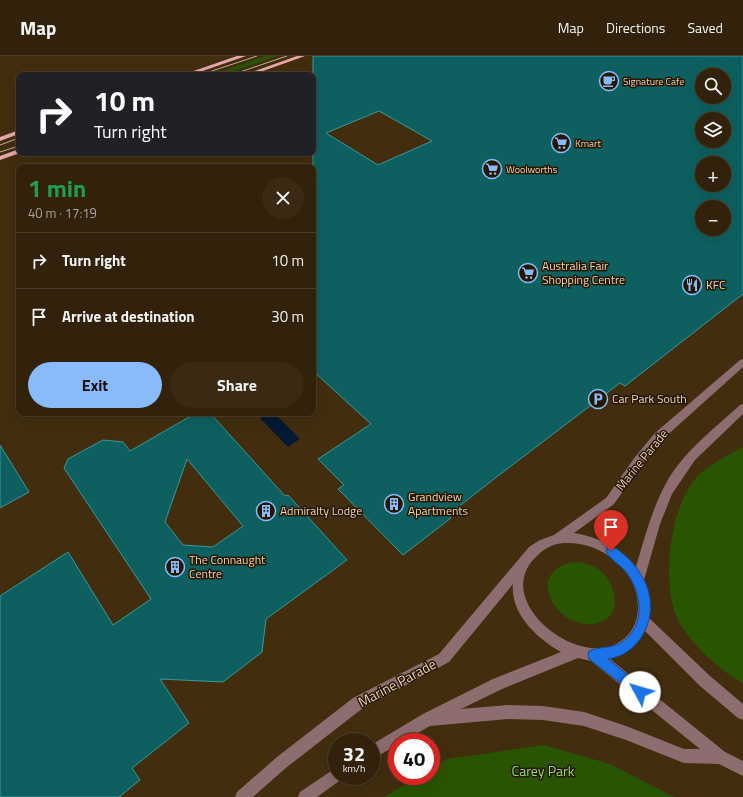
<!DOCTYPE html>
<meta charset="utf-8">
<style>
body{margin:0;font-family:"Titillium Web",sans-serif;background:#3a2a14;color:#f1f3f6;height:100vh;display:flex;flex-direction:column;font-size:15px;white-space:nowrap}
*{box-sizing:border-box;margin:0}
p{font-size:13px;color:#a8a49d}
.icon{flex:none;width:22px;height:22px;fill:none;stroke:currentColor;stroke-width:2;stroke-linecap:round;stroke-linejoin:round}
.map{position:relative;flex:1;overflow:hidden}
.panel{position:absolute;left:16px;top:108px;width:300px;height:252px;display:flex;flex-direction:column;background:#32220b;border-radius:8px;box-shadow:0 4px 16px #0002,0 0 0 1px #4d3f2c}
.panel>*{flex:none}
.banner{position:absolute;left:16px;top:16px;width:300px;height:84px;border-radius:8px;box-shadow:0 4px 16px #0002,0 0 0 1px #4d3f2c;background:#202124;color:#fff;overflow:hidden}
.fabs{position:absolute;left:695px;top:12px;display:grid;gap:8px}
.fabs a{display:grid;place-items:center;width:36px;height:36px;border-radius:50%;background:#32220b;box-shadow:0 4px 16px #0002,0 0 0 1px #4d3f2c;font-size:20px}
.speed{position:absolute;left:328px;top:677px;display:flex;gap:8px;font-size:20px;font-weight:700;text-align:center}
.speed>*{display:grid;place-content:center;width:52px;height:52px;border-radius:50%;background:#32220b;box-shadow:0 4px 16px #0002,0 0 0 1px #4d3f2c;line-height:1}
.speed small{font-size:10px;font-weight:400}
.speed .limit{border:6px solid #d22;background:#fff;color:#111}
.pin{position:absolute;display:grid;place-items:center;width:34px;height:34px;color:#fff;margin:-41px -17px;border-radius:50% 50% 50% 0;rotate:-45deg;box-shadow:0 0 4px #0007}
.pin .icon{rotate:45deg}
.me{position:absolute;width:44px;margin:-22px;rotate:309deg;stroke-linejoin:round;filter:drop-shadow(0 0 3px #0008)}
.turn{display:flex;align-items:center;gap:14px;height:84px;padding:0 12px;font-size:18px}
.turn .icon{width:52px;height:52px;stroke-width:2.5}
.turn b{display:block;font-size:28px;line-height:34px}
.round{display:grid;place-items:center;flex:none;width:42px;height:42px;border-radius:21px;background:#3a2a14}
.overview{display:flex;align-items:center;justify-content:space-between;height:68px;padding:0 12px}
h1{font-size:24px;font-weight:700;line-height:30px;color:#1e9e55}
.cta{display:flex;gap:8px;margin-top:auto;padding:8px 12px}
.cta a{flex:1;height:46px;border-radius:24px;background:#88bafc;color:#111;font-size:16px;font-weight:700;line-height:46px;text-align:center}
.cta a+a{background:#3a2a14;color:#f1f3f6}
ul{padding:0;list-style:none}
li{display:flex;align-items:center;gap:12px;height:56px;padding:0 12px;border-top:1px solid #4d3f2c}
li div{flex:1}
li b{display:block;font-size:15px}
li em{font-style:normal}
header{display:flex;align-items:center;gap:24px;box-sizing:border-box;height:56px;padding:0 20px;background:#32220b;border-bottom:1px solid #4d3f2c}
header strong{font-size:19px}
nav{display:flex;gap:22px;margin-inline-start:auto;font-size:14px}
.map>svg:first-child{display:block}
</style>
<header>
<strong>Map</strong>
<nav><a>Map</a><a>Directions</a><a>Saved</a></nav>
</header>
<div class="map">
<svg width="743" height="741" viewBox="0 0 743 741">
<rect width="100%" height="100%" fill="#422e0f"/>
<path fill="#295402" d="M266,0H278L222,19H210Z
M743,391V628C718,612 696,593 680,568C659,532 669,443 702,416C713,407 730,398 743,391Z
M579,506C587,508 595,510 601,515C616,528 624,560 598,567C554,578 521,509 579,506Z
M544,689L610,708L674,741H384L419,720H431V712L447,703Z"/>
<path fill="#041933" d="M268,357H274L300,383L288,391L260,362Z"/>
<path fill="#0e6060" stroke="#379a9a" fill-rule="evenodd" d="M313,0H743V238L625,330L620,327L494,423L448,459L451,462L403,499L338,433L344,429L318,403L371,368L313,315ZM702,19H724V41H702ZM379,55L432,85L378,109L326,77ZM702,63H724V85H702ZM702,107H724V129H702ZM702,151H724V173H702Z
M196,357H210L285,440L288,439L347,504L266,563L262,596L223,626L160,623L189,667L132,712L140,724L119,741H0V540L68,496L113,569L151,543L64,412L68,403L103,384L123,386L130,395ZM187,403L243,470L213,491L183,489L165,466Z
M0,389L29,436L0,452Z"/>
<g fill="none" stroke-linecap="round" stroke-linejoin="round">
<path fill="#8d6d6f" fill-rule="evenodd" d="M743,303V311L663,383L643,407L614,448L574,477C598,481 621,491 636,511C645,480 653,449 669,422C687,393 715,372 740,349L743,348V358L695,404L672,438L660,468L644,524L650,544L649,562L710,620L743,648V664L738,662L700,630L645,575C637,590 626,598 610,603L725,696L743,705V720L719,708L684,707L626,684L584,670L543,664L508,663L430,670L402,686H397V689L371,704V689L423,658L493,623L561,596C538,583 510,558 513,528L449,606L363,652L287,711L253,741H235L237,736L277,701L353,642L439,598L529,491L540,484L554,479L606,442L635,401L655,377L740,304ZM564,487C600,485 638,513 638,551C638,563 634,573 626,581C619,587 611,592 601,592C558,596 495,538 537,500C544,492 553,488 564,487ZM578,602L591,605L700,693H684L626,670L584,656L543,650L508,649L461,653L502,633Z
M337,711V720H343L342,723L317,741H298L300,736Z"/>
<path fill="#e7a6aa" fill-rule="evenodd" d="M237,0H246L191,19H182Z
M297,0H305L252,19H243Z
M19,74V78L0,85V81Z
M19,93L20,97L0,104V100Z"/>
<path stroke="#c5af93" stroke-width="1" d="M200,19L257,0
M231,19L287,0
M0,89L19,82
M0,96L19,90"/>
</g>
<path fill="#1a73e8" stroke="#114b97" d="M611,490C620,494 629,503 635,510C641,518 647,527 649,538C656,566 638,599 608,603L644,632L645,636L644,640L640,642L589,603L588,599L589,595C600,590 612,593 622,586C646,569 642,538 627,517C621,509 610,504 606,495L607,492Z"/>
<defs>
<g id="cafe-ring" transform="scale(1)"><circle r="9.5" fill="#261701" stroke="#88bafc" stroke-width="1.5"/><path d="M-5.5-4.5H6V0H3Q3 3.5 0 3.5H-2.5Q-5.5 3.5-5.5 0ZM3-3.2v2h1.7v-2ZM-6 4.5H4V6H-6Z" fill="#88bafc"/></g>
<g id="supermarket-ring" transform="scale(1)"><circle r="9.5" fill="#261701" stroke="#88bafc" stroke-width="1.5"/><path d="M-6-5.5h2.5l.6 2H6L4.5 2H-2.5L-4.4-4H-6ZM-1.5 3.2a1.3 1.3 0 1 0 .1 0ZM3 3.2a1.3 1.3 0 1 0 .1 0Z" fill="#88bafc"/></g>
<g id="restaurant-ring" transform="scale(1)"><circle r="9.5" fill="#261701" stroke="#88bafc" stroke-width="1.5"/><path d="M-5-6h1v4h1v-4h1v4h1v-4h1v5L-1.5 .5V6h-2V.5L-5-1ZM5-6V6H3V1.5H1.5Q1.5-4 5-6Z" fill="#88bafc"/></g>
<g id="parking-ring" transform="scale(1)"><circle r="9.5" fill="#261701" stroke="#88bafc" stroke-width="1.5"/><path d="M-3.5-5.5H1a3.5 3.5 0 0 1 0 7H-1V5.5H-3.5ZM-1-3.4V-.6H.8a1.4 1.4 0 0 0 0-2.8Z" fill="#88bafc"/></g>
<g id="building-ring" transform="scale(1)"><circle r="9.5" fill="#261701" stroke="#88bafc" stroke-width="1.5"/><path d="M-4-6H4V6H1V3H-1V6H-4ZM-2.5-4.3h1.7v1.8h-1.7ZM.8-4.3h1.7v1.8H.8ZM-2.5-1h1.7V.8h-1.7ZM.8-1h1.7V.8H.8Z" fill="#88bafc"/></g>
</defs>
<g fill-rule="evenodd">
<use href="#cafe-ring" x="609" y="25"/>
<use href="#supermarket-ring" x="561" y="87"/>
<use href="#supermarket-ring" x="492" y="113"/>
<use href="#supermarket-ring" x="528" y="217"/>
<use href="#restaurant-ring" x="692" y="229"/>
<use href="#parking-ring" x="598" y="343"/>
<use href="#building-ring" x="394" y="448"/>
<use href="#building-ring" x="266" y="455"/>
<use href="#building-ring" x="175" y="511"/>
</g>
<g text-anchor="middle" stroke-width="3" stroke-linejoin="round" paint-order="stroke">
<g font-size="10" fill="#ebd5b9" stroke="#261701" text-anchor="start">
<text x="623" y="29">Signature Cafe</text>
<text x="575" y="91">Kmart</text>
<text x="506" y="117">Woolworths</text>
</g>
<g font-size="12" fill="#ebd5b9" stroke="#261701" text-anchor="start">
<text x="542" y="214">Australia Fair<tspan x="542" dy="14">Shopping Centre</tspan></text>
<text x="706" y="233">KFC</text>
<text x="612" y="347">Car Park South</text>
<text x="408" y="445">Grandview<tspan x="408" dy="14">Apartments</tspan></text>
<text x="280" y="459">Admiralty Lodge</text>
<text x="189" y="508">The Connaught<tspan x="189" dy="14">Centre</tspan></text>
</g>
<g font-size="12" fill="#ebd5b9" stroke="#261701">
<text transform="translate(642 404) rotate(-51)" y="4">Marine Parade</text>
</g>
<g font-size="14" fill="#ebd5b9" stroke="#261701">
<text transform="translate(397 627) rotate(-28)" y="5">Marine Parade</text>
</g>
<g font-size="14" fill="#8edb5f" stroke="#261701">
<text x="543" y="720">Carey Park</text>
</g>
</g>
</svg>
<div class="fabs">
<a><svg class="icon" aria-label="search" viewBox="0 0 24 24"><circle cx="10" cy="10" r="6"/><path d="M15 15l6 6"/></svg></a>
<a><svg class="icon" aria-label="layers" viewBox="0 0 24 24"><path d="M12 4l9 5-9 5-9-5zM3 14l9 5 9-5"/></svg></a>
<a>+</a>
<a>−</a>
</div>
<div class="speed"><div>32<small>km/h</small></div><div class="limit">40</div></div>
<div class="pin" style="left:611px;top:495px;background:#d93025"><svg class="icon" aria-label="arrive" viewBox="0 0 24 24"><path d="M6 21V4h12l-3 4 3 4H6"/></svg></div>
<svg class="me" style="left:640px;top:636px" viewBox="-20 -20 40 40"><circle r="19" fill="#fff"/><path d="M0-13L10 11 0 6-10 11z" fill="#1a73e8"/></svg>
<div class="banner">
<div class="turn"><svg class="icon" aria-label="right" viewBox="0 0 24 24"><path d="M7 20v-9h11M14 6l5 5-5 5"/></svg><div><b>10 m</b>Turn right</div></div>
</div>
<section class="panel">
<div class="overview"><div><h1>1 min</h1><p>40 m · 17:19</p></div><a class="round"><svg class="icon" aria-label="close" viewBox="0 0 24 24"><path d="M6 6l12 12M18 6L6 18"/></svg></a></div>
<ul>
<li><svg class="icon" aria-label="right" viewBox="0 0 24 24"><path d="M7 20v-9h11M14 6l5 5-5 5"/></svg><div><b>Turn right</b></div><em>10 m</em></li>
<li><svg class="icon" aria-label="arrive" viewBox="0 0 24 24"><path d="M6 21V4h12l-3 4 3 4H6"/></svg><div><b>Arrive at destination</b></div><em>30 m</em></li>
</ul>
<div class="cta"><a>Exit</a><a>Share</a></div>
</section>
</div>
